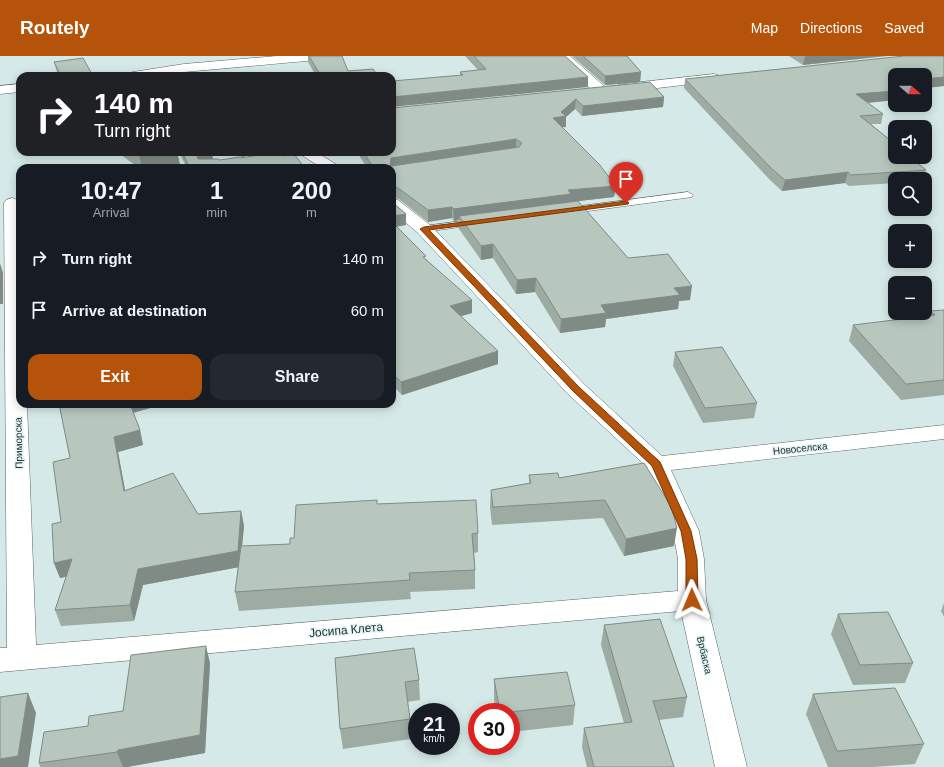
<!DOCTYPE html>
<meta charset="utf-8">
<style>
body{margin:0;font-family:Arial,sans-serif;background:#242831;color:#f1f3f6;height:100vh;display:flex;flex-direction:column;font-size:15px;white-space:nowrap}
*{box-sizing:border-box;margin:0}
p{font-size:13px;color:#9ea1a6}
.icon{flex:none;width:22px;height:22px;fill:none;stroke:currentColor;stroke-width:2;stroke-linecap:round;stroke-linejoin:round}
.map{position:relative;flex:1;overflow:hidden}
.panel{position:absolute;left:16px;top:108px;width:380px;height:244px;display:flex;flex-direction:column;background:#171b24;border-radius:12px;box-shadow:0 2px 10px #0003}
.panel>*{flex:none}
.hud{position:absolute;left:16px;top:16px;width:380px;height:84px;border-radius:12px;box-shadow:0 2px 10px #0003;background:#202124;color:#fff;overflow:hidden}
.needle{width:26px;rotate:110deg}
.fabs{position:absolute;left:888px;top:12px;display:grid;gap:8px}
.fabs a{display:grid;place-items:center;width:44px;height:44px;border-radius:8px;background:#171b24;box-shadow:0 2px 10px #0003;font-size:20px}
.speed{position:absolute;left:408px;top:647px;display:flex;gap:8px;font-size:20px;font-weight:700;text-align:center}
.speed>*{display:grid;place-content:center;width:52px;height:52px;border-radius:50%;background:#171b24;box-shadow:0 2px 10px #0003;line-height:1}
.speed small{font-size:10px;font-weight:400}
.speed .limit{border:6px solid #d22;background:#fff;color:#111}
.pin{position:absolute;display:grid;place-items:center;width:34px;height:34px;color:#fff;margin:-41px -17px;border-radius:50% 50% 50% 0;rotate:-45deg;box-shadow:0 0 4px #0007}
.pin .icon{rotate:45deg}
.me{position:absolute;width:44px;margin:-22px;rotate:359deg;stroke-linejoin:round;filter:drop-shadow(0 0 3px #0008)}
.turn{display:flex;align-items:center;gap:14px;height:84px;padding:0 12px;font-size:18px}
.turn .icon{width:52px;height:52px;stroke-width:2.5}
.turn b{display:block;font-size:28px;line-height:34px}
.eta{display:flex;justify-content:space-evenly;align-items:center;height:68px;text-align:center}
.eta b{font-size:24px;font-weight:600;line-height:28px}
.button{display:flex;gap:8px;margin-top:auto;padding:8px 12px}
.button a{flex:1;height:46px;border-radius:12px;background:#b45309;color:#fff;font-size:16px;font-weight:600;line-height:46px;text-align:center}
.button a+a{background:#242831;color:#f1f3f6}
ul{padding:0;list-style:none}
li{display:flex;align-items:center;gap:12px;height:52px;padding:0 12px}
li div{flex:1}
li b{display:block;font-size:15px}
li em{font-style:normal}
header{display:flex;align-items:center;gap:24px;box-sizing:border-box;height:56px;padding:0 20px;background:#b45309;color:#fff}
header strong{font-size:19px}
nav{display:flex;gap:22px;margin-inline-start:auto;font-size:14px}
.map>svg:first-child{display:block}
</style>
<header>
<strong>Routely</strong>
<nav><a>Map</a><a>Directions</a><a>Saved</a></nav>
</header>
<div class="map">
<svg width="944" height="711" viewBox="0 0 944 711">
<rect width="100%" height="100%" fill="#d5eae8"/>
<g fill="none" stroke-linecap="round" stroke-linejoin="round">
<g stroke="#546665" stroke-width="1">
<path id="lane" d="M688,136L693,139L692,141L566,158L561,155L566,152Z
M478,163L483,166L482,168L424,176L419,173L424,170Z"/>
</g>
<g stroke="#546665" stroke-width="1">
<path id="street" d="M277,0H323L321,3L317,4L184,16L157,20H127L129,17L133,16L184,8Z
M557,0H570L605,31L606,34L605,37H595Z
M714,18L718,19L720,22L718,25L623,36L618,35L617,32L618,29L623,28Z
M20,28V36L0,38V30Z
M270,96H316L337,109L340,112H322L300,98L294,100L232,112H200L203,109L208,107Z
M12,142L18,144L20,147V348H27L36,589L678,535V503L673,475L647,411L568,338L418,177L392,155V142L398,144L430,169L584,328L662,400L944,369V383L671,414L699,475L704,503L706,544L747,711H715L681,555L0,616V592H7L4,147L6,144Z"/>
</g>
<use href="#lane" fill="#fff" fill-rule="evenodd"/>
<use href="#street" fill="#fff" fill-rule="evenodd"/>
</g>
<path fill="#9daba3" d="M308,0H342L348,15L378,20H316L308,6Z
M465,0H565L588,21V31L460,19V16L478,14Z
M572,0H627L641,16L640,26L605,29Z
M789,0H886L803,9Z
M904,0H944V30L925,32V19H895V44L868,47L883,58L881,68H871L895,88V101H910L926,114L924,123H895V127L849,130L845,127L782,135L770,124L684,32L685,23Z
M54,6L93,20H58L57,16Z
M650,26L664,41L663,51L582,60L575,53L566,61V71H562L614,141L578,145L628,202L690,244L679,245L678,253L606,263L605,271L560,277L535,236L516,238L493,202L481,204L459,173V164L454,165L452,162L428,166L399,143L392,141V112H367L357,96H392V52Z
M117,96H177L180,109L157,112H139Z
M179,96H212L213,103L220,104L284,100L305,112H187Z
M392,146L406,158V169L396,171L426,203L472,257L461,260L498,295V308L402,339L392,329Z
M944,254V339L901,344L849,285L853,269L929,260L930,255Z
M675,296L757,347L754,362L703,367L673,310Z
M59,348L157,350L133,357L140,374L143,389L118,396L125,434L198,458L241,455L244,470L242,490L290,488L294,482L378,448L478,477V496L474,497L475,514V533L410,536L411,543L239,555L235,536L238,511L143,529L134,565L61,570L55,554L66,521L60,522L54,507L61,466L70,402Z
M644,407L674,490L624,500L603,462L492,469L490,451L491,434L529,427V419L559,422Z
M944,547V561L941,555Z
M838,558L913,607L905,627L853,629L831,578Z
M604,569L687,641L683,661L659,664L674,711H587L582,691L584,672L624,667L601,589Z
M335,602L419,624L420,644L407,646L410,663L411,683L343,693L340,673Z
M210,607L205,697L127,711H40L39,707L88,670L123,655Z
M494,623L575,649L573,669L511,676V656H496L494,643Z
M813,638L924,688L915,708L873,711H828L806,658Z"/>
<path fill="#808b85" d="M805,0H886L803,9Z
M641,16L640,26L605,29V20Z
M588,21V31L392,51V41Z
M944,21V30L925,32V23Z
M895,35V44L854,48L856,38Z
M664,41L663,51L582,60L583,50Z
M576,43L575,53L566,61V71L552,72L553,62Z
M516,83V94L392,112L390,109L391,102Z
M163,96H177L180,109L157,112H142L139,99Z
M204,96H212L213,105L202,108L197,101L200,97Z
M848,116L845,127L782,135L785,124Z
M616,130L614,141L571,146L459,160V164L454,165L453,153L568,134Z
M452,151V162L428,166V154Z
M406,158V169L392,171V160Z
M493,188V202L481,204V190Z
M0,207L3,217V248H0Z
M536,222L535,236L516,238L517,224Z
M692,230L690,244L679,245L678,253L606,263L605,271L560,277L561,263L601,249L674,232Z
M17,231H20V240Z
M472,244V257L451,263L450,250Z
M498,295V308L402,339L401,326Z
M129,348H157V350L132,357Z
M140,374L143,389L118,396L128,450L124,435L114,381Z
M241,455L244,470L240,511L143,529L134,565L130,549L138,513Z
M677,472L674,490L624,500L626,483Z
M72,503L77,518L60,522L54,507Z
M206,590L210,607L205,697L127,711H123L117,696L118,694Z
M28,637L36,657L28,711H0V703Z"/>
<path fill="#b7c7be" stroke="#808b85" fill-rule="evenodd" d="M309,0H342L348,15L373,13L378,20H321Z
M474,0H565L588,21L392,41V25L463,19L460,16L486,13Z
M583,0H627L641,16L605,20Z
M904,0H944V21L925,23V19H895V35L856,38L883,58L860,60L895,88V101H910L926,114L851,119L848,116L785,124L772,113L685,23Z
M83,2L93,20H61L54,6Z
M650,26L664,41L583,50L576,43L561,56L566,60L553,62L599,108L616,130L568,134L571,138L453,153L452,151L428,154L398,132L392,130V112H374L363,96H392V52ZM516,83L522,87L519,91L392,110L390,109L391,102Z
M134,96H163L139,99Z
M182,96H204L200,97L197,101L198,103H218L220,104L239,101L240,102L280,96L284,100L294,98L305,112H190Z
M578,145L628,202L668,198L692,230L674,232L680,239L601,249L606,257L561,263L536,222L517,224L493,188L481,190L459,160Z
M392,146L406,158L392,160Z
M392,166L426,200L423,201L472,244L450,250L498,295L401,326L392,317Z
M20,200V231H17L18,201Z
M944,254V324L906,328L853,269L935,259L930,255Z
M722,291L757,347L705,352L675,296Z
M59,348H130L140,374L114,381L124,435L173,417L198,458L241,455L238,495L138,513L130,549L55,554L72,503L54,507L52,468L61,466L53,406L70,402Z
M644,407L671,450L677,472L626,483L605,444L493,451L491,434L531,427L529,419L558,417L559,422Z
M377,444V448L476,444L478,477L472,478L475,514L409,517L410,524L235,536L241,490L290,488V482H294L296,449Z
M888,556L913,607L860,609L838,558Z
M660,563L687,641L653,645L674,711H594L584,672L632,666L604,569Z
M206,590L200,679L118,694L117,696L39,707L44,676L88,670L89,660L123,655L131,599Z
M414,592L419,624L405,626L410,663L340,673L335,602Z
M567,616L575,649L509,656H500L494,623Z
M895,632L924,688L837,695L813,638Z
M28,637L18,700L0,703V641Z"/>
<path fill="#b45309" stroke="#753606" d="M626,145L629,147L628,148L429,174L579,331L660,406L691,475L697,503L698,544L696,547L692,548L688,547L686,544V503L681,475L652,410L573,335L420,173L424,171Z"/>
<g text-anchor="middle" stroke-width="3" stroke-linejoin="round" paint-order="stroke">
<g font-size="10" fill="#252d2d" stroke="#e2f7f5">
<text transform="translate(18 387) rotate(-91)" y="4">Приморска</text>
<text transform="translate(800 392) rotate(-6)" y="4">Новоселска</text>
<text transform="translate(705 599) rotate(77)" y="4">Врбаска</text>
</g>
<g font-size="12" fill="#252d2d" stroke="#e2f7f5">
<text transform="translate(346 574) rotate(-5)" y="4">Јосипа Клета</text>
</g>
</g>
</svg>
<div class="fabs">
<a><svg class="needle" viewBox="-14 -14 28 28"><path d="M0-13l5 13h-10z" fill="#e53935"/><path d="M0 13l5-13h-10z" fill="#9ea1a6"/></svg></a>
<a><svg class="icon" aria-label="sound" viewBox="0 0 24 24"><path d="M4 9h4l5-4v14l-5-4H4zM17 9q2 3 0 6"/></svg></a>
<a><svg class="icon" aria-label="search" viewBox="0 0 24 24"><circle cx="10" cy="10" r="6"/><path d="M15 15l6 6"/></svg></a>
<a>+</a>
<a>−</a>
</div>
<div class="speed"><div>21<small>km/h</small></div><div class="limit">30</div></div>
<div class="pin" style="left:626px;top:147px;background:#d93025"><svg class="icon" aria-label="arrive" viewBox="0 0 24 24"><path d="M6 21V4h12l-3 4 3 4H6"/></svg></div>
<svg class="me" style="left:692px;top:544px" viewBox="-20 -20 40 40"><path d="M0-17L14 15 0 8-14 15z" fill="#b45309" stroke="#fff" stroke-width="4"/></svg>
<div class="hud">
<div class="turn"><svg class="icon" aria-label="right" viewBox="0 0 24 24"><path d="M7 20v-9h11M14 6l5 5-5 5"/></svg><div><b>140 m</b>Turn right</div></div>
</div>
<section class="panel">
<div class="eta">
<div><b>10:47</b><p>Arrival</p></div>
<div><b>1</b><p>min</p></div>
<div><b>200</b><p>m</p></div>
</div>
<ul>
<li><svg class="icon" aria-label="right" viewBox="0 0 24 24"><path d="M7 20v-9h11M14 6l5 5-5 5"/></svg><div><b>Turn right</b></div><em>140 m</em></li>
<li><svg class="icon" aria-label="arrive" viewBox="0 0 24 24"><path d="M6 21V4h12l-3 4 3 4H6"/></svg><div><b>Arrive at destination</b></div><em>60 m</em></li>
</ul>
<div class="button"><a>Exit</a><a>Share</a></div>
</section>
</div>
